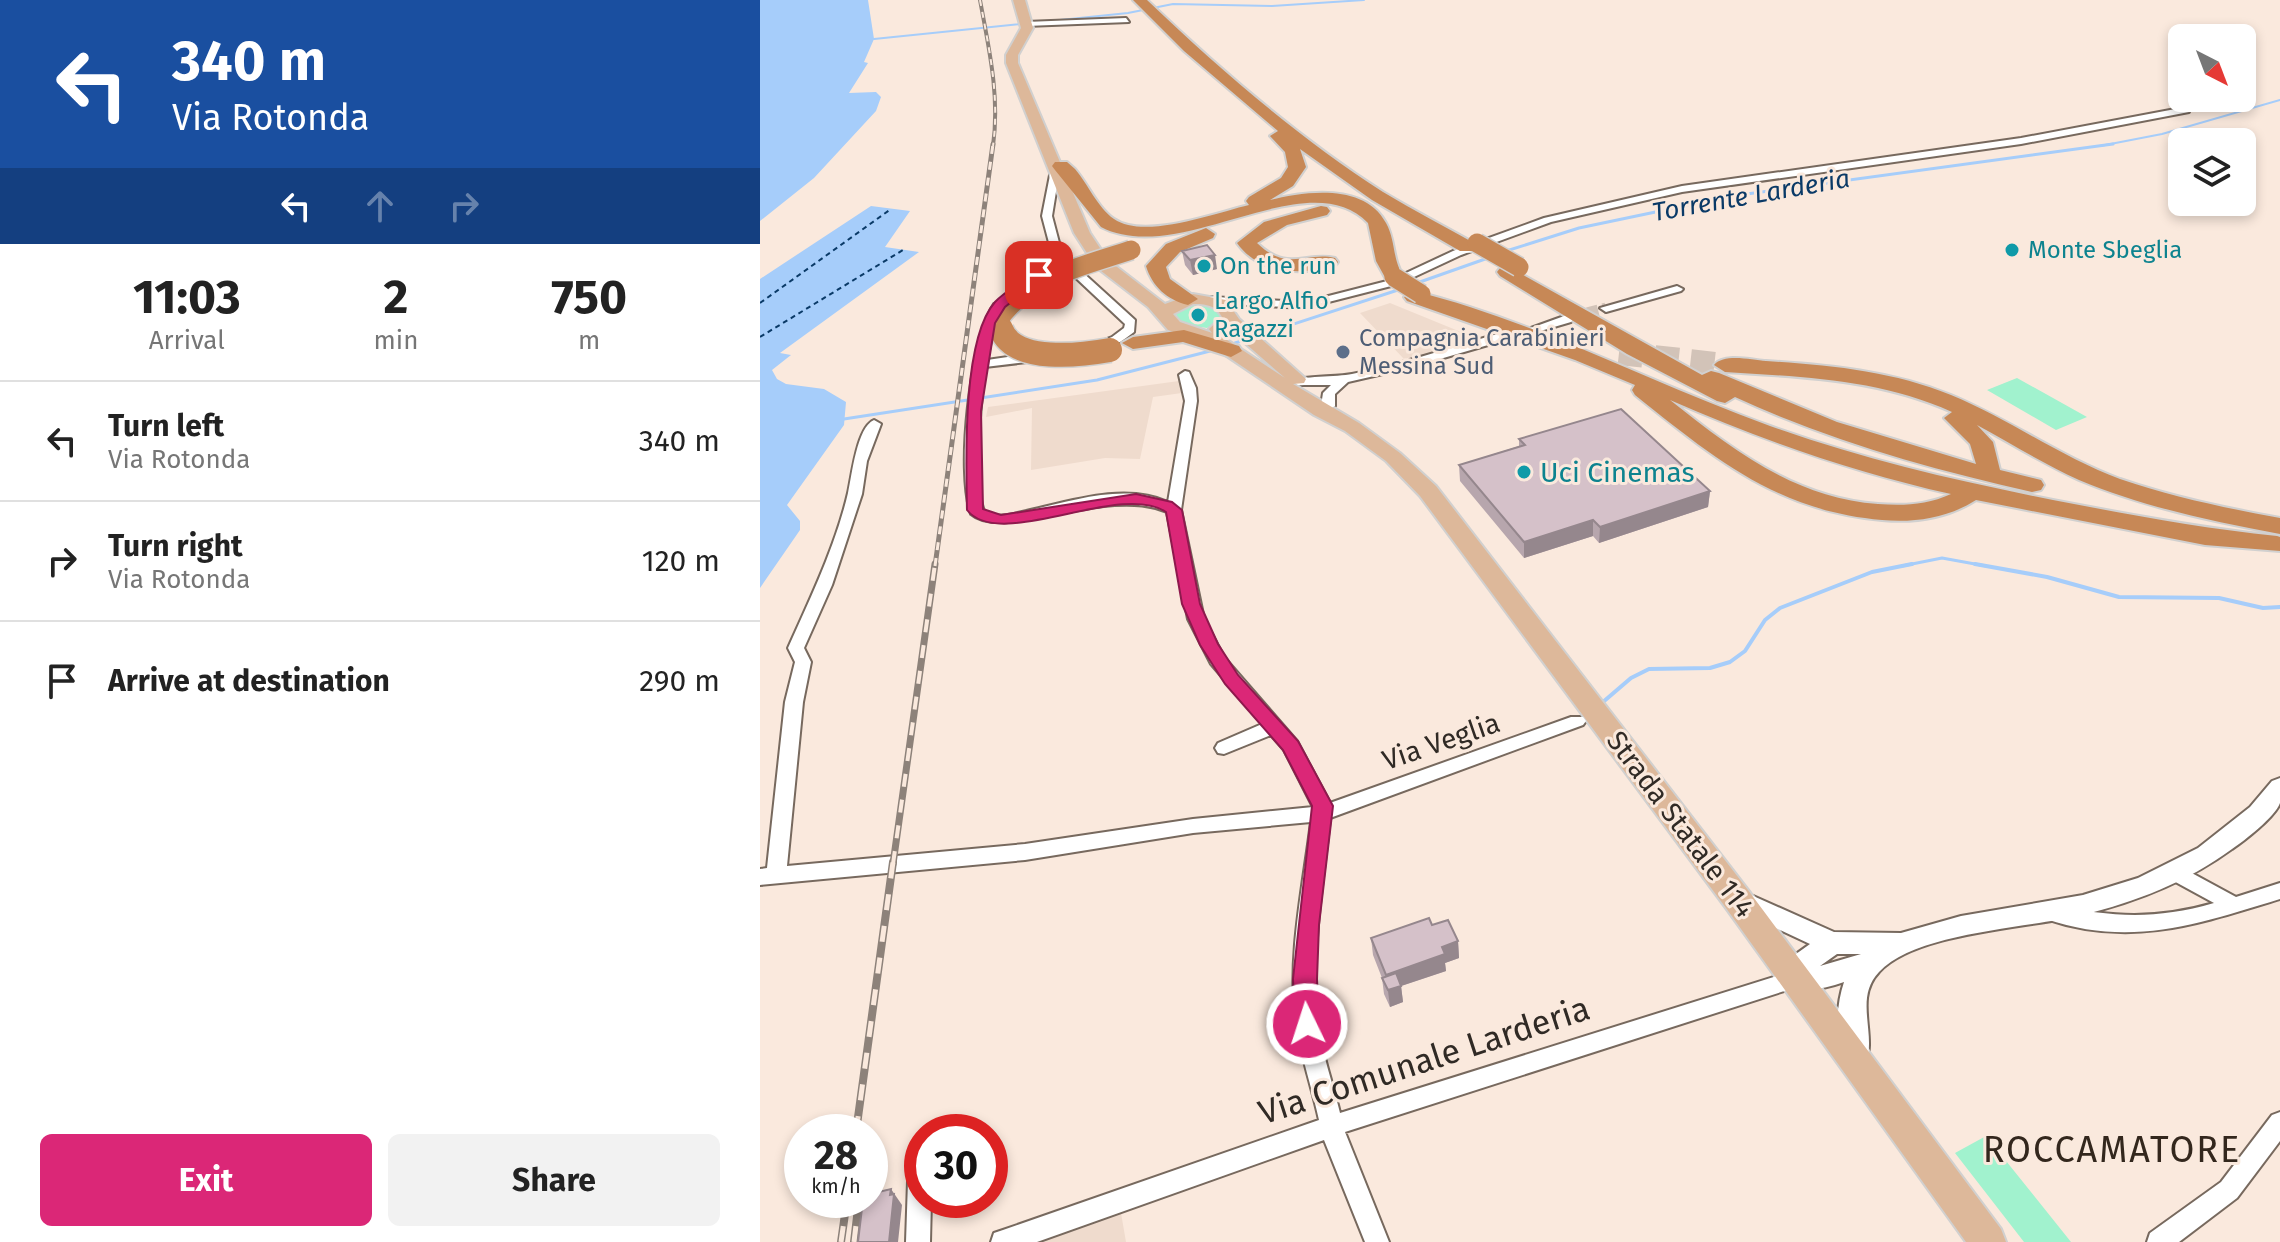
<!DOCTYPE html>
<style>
body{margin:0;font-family:"Fira Sans",sans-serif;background:#f2f2f2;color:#222;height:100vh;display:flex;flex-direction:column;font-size:30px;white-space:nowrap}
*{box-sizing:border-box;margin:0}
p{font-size:26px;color:#767676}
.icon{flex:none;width:44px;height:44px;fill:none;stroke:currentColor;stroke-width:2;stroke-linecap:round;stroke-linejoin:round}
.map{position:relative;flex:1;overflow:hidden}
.side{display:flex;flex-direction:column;background:#fff;width:760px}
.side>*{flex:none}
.hud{background:#1a4fa0;color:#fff;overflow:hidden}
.needle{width:52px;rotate:138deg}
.tools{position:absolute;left:1408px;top:24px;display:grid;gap:16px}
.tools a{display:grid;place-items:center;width:88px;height:88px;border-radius:12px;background:#fff;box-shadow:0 4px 12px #0003;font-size:40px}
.speed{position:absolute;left:24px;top:1114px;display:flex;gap:16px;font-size:40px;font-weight:700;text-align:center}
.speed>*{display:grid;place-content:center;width:104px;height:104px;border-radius:50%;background:#fff;box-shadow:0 4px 12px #0003;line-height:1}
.speed small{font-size:20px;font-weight:400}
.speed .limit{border:12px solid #d22;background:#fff;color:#111}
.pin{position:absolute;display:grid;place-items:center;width:68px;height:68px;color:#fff;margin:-34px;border-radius:16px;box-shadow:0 4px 12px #0006}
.me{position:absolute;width:88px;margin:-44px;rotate:356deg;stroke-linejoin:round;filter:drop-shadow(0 0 6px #0008)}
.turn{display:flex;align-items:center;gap:28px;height:168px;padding:0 40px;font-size:36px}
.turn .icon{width:104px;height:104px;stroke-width:2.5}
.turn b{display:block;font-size:56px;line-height:68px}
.lanes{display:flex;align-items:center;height:76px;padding:0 40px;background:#0003;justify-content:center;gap:40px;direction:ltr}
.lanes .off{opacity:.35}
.eta{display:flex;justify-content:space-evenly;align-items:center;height:136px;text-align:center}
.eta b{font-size:48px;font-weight:700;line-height:56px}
.primary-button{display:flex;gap:16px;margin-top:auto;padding:16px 40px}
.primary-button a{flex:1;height:92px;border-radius:12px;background:#db2777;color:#fff;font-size:32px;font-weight:700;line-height:92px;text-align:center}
.primary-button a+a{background:#f2f2f2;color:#222}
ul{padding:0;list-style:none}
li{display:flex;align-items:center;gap:24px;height:120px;padding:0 40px;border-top:2px solid #e0e0e0}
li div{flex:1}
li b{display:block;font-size:30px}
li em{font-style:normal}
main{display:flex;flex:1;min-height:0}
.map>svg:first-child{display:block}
</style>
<main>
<section class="side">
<div class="hud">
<div class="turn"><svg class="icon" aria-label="left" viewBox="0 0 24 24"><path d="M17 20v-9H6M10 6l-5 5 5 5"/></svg><div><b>340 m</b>Via Rotonda</div></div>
<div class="lanes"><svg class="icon" aria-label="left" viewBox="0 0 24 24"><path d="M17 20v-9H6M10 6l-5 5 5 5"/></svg><svg class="icon off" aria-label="ahead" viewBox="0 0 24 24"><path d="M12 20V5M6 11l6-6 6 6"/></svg><svg class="icon off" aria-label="right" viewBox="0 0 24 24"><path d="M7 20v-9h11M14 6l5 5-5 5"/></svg></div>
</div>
<div class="eta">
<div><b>11:03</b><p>Arrival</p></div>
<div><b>2</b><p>min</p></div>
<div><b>750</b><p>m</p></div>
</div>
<ul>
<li><svg class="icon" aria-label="left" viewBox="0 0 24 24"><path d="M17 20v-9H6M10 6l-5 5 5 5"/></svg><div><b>Turn left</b><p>Via Rotonda</p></div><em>340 m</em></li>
<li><svg class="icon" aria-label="right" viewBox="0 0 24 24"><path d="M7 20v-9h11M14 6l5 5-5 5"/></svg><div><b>Turn right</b><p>Via Rotonda</p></div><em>120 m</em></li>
<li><svg class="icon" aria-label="arrive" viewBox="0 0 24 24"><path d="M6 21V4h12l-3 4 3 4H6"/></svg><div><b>Arrive at destination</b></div><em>290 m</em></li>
</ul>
<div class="primary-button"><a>Exit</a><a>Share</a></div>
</section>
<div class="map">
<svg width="1520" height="1242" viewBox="0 0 1520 1242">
<rect width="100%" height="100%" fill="#fae9dd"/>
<path fill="#efdbcd" d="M630,303L718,339L644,359L600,313Z
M419,381L422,393L393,397L380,459L345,458L271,470L272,408L226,417L228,407Z
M361,1213L366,1242H270Z"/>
<path fill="#a1f2ce" d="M429,303L448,304L459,310L461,319L447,328L420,324L415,312Z
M1257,378L1327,417L1296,430L1227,390Z
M1226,1136L1311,1242H1264L1195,1153Z"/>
<path fill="#a6cdfa" d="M0,0H108L114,39L104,62L108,63L89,93L116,92L121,97L116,111L54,178L0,221Z
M111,206L150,211L125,247L159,252L20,353L31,355L12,370L17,379L26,384L64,389L86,402L84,425L27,505L40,521V530L0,588V279Z"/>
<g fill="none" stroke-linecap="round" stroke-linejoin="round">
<path stroke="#a6cdfa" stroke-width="2" d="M114,39L368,13L413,4L512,6L604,0
M1340,146L1402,134L1520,100"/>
<path stroke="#a6cdfa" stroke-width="3" d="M743,252L819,228L972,196L1353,144
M657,283L728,258
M494,337L641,289
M475,343L485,340
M84,419L337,380L454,350
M1142,566L1182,558L1226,566"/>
<path stroke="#a6cdfa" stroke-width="4" d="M1215,564L1287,577L1359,597L1459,598L1503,608L1520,607
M843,702L871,678L889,669L950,668L970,662L985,651L1005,620L1020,608L1112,572L1152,564"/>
<path stroke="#0a3a67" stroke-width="2" stroke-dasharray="5 4" stroke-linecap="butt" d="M0,303L131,209
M0,337L143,250"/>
<path stroke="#d2c3b8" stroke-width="11" stroke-dasharray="11 5" stroke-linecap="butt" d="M812,317L846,308"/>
<path stroke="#d2c3b8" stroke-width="24" stroke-dasharray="24 12" stroke-linecap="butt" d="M859,353L965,365"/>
<g stroke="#77695e" stroke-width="4">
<path id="minor" d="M366,18L369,22L266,26L262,24L266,22Z
M1426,107L1429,108V112L1261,144L922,192L791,222L701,255L639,284L545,308L450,303L444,300L450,297L545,302L631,280L693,251L784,218L922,186L1261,138Z
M292,165L300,167L292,216L302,254L292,270L269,285L265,284V280L284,266L292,254L282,216Z
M301,260H309L375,320L374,332C362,341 349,351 334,350V344L352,337L364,328L365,324L301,264Z
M917,286L923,289L921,291L846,312L840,308Z
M238,303L244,306L235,322L227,360L276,353L282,357L276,361L225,367C221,403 212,479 224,511L235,516L248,515C297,506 360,480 408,502L425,401L419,375L425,371L429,372L436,388L437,401L421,510L444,619L464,657L537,741L570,803L811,717H823L826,721L823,725L570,818C563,885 550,955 558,1022C561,1052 573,1083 580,1113L1036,970L1043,973L1046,979L1043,985L585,1132L629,1242H605L564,1140L277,1242H231L234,1233L243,1230L559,1120C552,1088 541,1056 536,1024C527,958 543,887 551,822L433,833L265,860L0,885V869L7,868L25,702L35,662L28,648C50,599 76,545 88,493C92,475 97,427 114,420L121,424L107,461L102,494L72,585L44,648L51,662L43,702L27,866L265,844L433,819L553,807L524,750L511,735L464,754L458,753L455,748L458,743L502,724L451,664L428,619L407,512C347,485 244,543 211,514C196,472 210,342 234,304Z
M807,315L813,319L811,322L777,332L771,328Z
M755,329L759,330V336L649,368L588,382L575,394V406L568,410L561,406L563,393L571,385H538L532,381C539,376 578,377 592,374C648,363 700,344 755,329Z
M1417,865L1476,897L1520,883V899C1438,924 1371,948 1286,919L1283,913L1286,907L1293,905C1352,917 1395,920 1454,903L1410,879L1407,873L1410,867Z
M1520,1112V1141L1477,1198L1419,1242H1387L1390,1233L1461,1182L1512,1115Z
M160,1169L162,1200H171L170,1242H146L148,1181L152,1173Z"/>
</g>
<g stroke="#77695e" stroke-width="4">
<path id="tertiary" d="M1520,778C1520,785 1520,797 1520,803C1515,817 1484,841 1472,849C1427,882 1376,902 1322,915C1270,928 1155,932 1119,972C1093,999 1118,1036 1105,1065L1095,1068L1085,1065C1074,1041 1076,1006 1084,982C1067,988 1045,993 1027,987L1023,979L1036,954L1050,944L973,908L970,901L973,894L982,891L1074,932L1141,933L1201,916L1323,895L1378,878L1438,848L1490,807L1512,781ZM1077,954H1101L1060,966Z"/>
</g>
<g stroke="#d1d0cf" stroke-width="4">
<path id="primary" d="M253,0H265L273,28L258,55V63L330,233L348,260L405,304L433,294L466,300L479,319L546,379L544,383L533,384L599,423L640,453L676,486L988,890L1241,1229L1246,1242H1206L966,908L660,496L626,461L585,431L554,415L449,344L408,330L388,307L336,267L314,233L246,63V55L261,28ZM433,304C445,304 456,305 462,317L449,329L452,333L458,334L469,329L525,378L461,336L420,322L413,314Z"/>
</g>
<g stroke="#d1d0cf" stroke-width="4">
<path id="motorway" d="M373,0H387C460,70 538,137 623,192C653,210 684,226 714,243L716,247L714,251H700L612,200L540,149L546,167L533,186L510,200C546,191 605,183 626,223C636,241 632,260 644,277L641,281H627L616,261L608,223C547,160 420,268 341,227L295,170L292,166L295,162H307L315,169C328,184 337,207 354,219C384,240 455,213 489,205L486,201L489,197L521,178L528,167L525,152L510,136L518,131L424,51Z
M561,206L567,207L570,211L567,215L527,225L497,243C528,273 546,251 575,258L578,262L575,266C540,275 500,275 477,243L504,222Z
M446,228L455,234L453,238L420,252L406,267L410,279L438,299L428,305C407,300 392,286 386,266L406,244Z
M747,266L942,375L951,371L959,373L1077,422L1216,464L1210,444L1184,418L1192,412C1119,379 1043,377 965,372L954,365C964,353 992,360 1006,361C1069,365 1132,371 1191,395C1249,419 1301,457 1360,479C1412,497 1466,508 1520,518V534C1452,521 1383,507 1319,480C1284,464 1250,443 1217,425L1233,442L1240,470L1281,480L1284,485L1281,490L1272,492C1171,469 1070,441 975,397L965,403L957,401L867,354L740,276L737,272L740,268Z
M654,291C778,322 891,383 1010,426C1110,462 1210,484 1314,504C1382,517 1448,529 1517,536L1520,537V551L1445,545L1216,500C1188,518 1154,523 1122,520C1017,511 954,458 875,395L872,390L875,385L815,360L647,301L644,297ZM910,400C1002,440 1093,472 1191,494C1167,505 1143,506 1118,504C1035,498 973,450 910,400Z
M424,330L479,346L482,351L471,357L423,342L373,349L362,343L373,337Z"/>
</g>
<use href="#minor" fill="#fff" fill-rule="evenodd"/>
<use href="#tertiary" fill="#fff" fill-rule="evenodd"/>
<use href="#primary" fill="#ddb89a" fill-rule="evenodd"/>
<use href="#motorway" fill="#c78856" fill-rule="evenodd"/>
<g stroke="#8d827a" stroke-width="4">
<path id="rail-far3" d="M220,0C229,49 240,96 233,146"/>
</g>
<g stroke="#8d827a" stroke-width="5">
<path id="rail-far2" d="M175,566L233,144"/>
</g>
<g stroke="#8d827a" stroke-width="7">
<path id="rail-far1" d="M133,864L175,564"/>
</g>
<g stroke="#8d827a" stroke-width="8">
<path id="rail" d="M96,1132L133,862
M81,1242L87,1200
M94,1242L99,1200"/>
</g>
<use href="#rail-far3" stroke="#fae9dd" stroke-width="2" stroke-dasharray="6" stroke-linecap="butt"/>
<use href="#rail-far2" stroke="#fae9dd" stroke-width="3" stroke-dasharray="8" stroke-linecap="butt"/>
<use href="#rail-far1" stroke="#fae9dd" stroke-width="4" stroke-dasharray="13" stroke-linecap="butt"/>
<use href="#rail" stroke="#fae9dd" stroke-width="5" stroke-dasharray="16" stroke-linecap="butt"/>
<g stroke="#d1d0cf" stroke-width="22" stroke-linecap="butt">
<path id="motorway-bridge-far1" d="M717,243L759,267
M634,277L661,294
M242,331L238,321C267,277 324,266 371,250"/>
</g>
<g stroke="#d1d0cf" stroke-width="27" stroke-linecap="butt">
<path id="motorway-bridge" d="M241,329C254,364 322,355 350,350"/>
</g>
<use href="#motorway-bridge-far1" stroke="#c78856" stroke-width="19"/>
<use href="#motorway-bridge" stroke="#c78856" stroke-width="24"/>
</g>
<path fill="#b7a6ad" d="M422,251L457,269L433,275L425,265Z
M759,439L950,491L948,507L839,543L833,536L764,558L700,481L699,465L759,446Z
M672,925L698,941L699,958L685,963L686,971L641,986L643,1002L630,1007L624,994L622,978L613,955L611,938Z"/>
<path fill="#95878d" d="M455,255L457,269L433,275L430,260Z
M950,491L948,507L839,543L840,527Z
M833,520V536L764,558V542Z
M698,941L699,958L685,963L686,971L641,986L643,1002L630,1007L626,975L682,947Z
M131,1189L142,1205L138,1242H129Z"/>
<path fill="#d5c1c9" stroke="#95878d" stroke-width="2" d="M447,245L455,255L430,260L422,251Z
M861,409L950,491L840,527L833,520L764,542L699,465L765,445L759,439Z
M669,918L672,925L688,920L698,941L682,947L685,954L626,975L611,938Z
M636,973L641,986L628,990L622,978Z
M131,1189L130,1195L134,1194L129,1242H98L103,1200H110V1194Z"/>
<path fill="#db2777" stroke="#8e194d" stroke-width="2" d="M275,272L286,275L245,307L235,323L221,411L223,509L241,515L376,494L412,502L422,510L440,604L458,644L478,675L538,741L573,806L559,925L557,979L559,1024L556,1032L547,1035L539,1032L535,1024L533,979L552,806L523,750L465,684L440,645L422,604L406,512C360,481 240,552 207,510C206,461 202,339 235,302C245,291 262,282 275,272Z"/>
<g fill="#0f9aa8" stroke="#fae9dd" stroke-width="3">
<circle cx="1252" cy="250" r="8"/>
<circle cx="444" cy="266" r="8"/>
<circle cx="438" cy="315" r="8"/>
<circle cx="764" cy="472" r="8"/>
</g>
<circle fill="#5c6f8a" stroke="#fae9dd" stroke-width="3" cx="583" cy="352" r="8"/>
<g text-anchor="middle" stroke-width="6" stroke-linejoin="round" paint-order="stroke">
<g font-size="24" fill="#0d838f" stroke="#fae9dd" text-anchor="start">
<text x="1268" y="258">Monte Sbeglia</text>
<text x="460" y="274">On the run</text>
<text x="454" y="309">Largo Alfio<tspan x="454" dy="28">Ragazzi</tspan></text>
</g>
<g font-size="24" fill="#4e5e75" stroke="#fae9dd" text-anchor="start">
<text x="599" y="346">Compagnia Carabinieri<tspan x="599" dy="28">Messina Sud</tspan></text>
</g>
<g font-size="26" font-style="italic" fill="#0a3a67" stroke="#fae9dd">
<text transform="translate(991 195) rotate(-10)" y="9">Torrente Larderia</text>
</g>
<g font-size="28" fill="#0d838f" stroke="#fae9dd" text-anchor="start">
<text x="780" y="482">Uci Cinemas</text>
</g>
<g font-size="28" fill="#302a25" stroke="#fae9dd">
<text transform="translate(681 741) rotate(-19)" y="10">Via Veglia</text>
<text transform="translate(921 824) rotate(53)" y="10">Strada Statale 114</text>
</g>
<g font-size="34" fill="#302a25" stroke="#fae9dd">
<text transform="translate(664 1060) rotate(-18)" y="12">Via Comunale Larderia</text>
</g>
<g font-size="36" letter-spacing="2" fill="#33271d" stroke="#fae9dd">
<text x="1352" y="1162">ROCCAMATORE</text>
</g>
</g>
</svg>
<div class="tools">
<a><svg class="needle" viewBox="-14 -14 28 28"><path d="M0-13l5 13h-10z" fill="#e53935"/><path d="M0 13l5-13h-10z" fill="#767676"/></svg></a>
<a><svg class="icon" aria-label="layers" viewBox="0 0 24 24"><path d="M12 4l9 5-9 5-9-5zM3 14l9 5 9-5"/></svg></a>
</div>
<div class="speed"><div>28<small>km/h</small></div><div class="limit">30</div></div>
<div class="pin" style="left:279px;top:275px;background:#d93025"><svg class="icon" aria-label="arrive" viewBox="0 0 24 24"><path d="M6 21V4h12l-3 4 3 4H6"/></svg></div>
<svg class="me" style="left:547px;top:1024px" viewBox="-20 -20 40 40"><circle r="17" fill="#db2777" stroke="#fff" stroke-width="3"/><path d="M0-11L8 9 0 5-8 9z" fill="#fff"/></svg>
</div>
</main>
